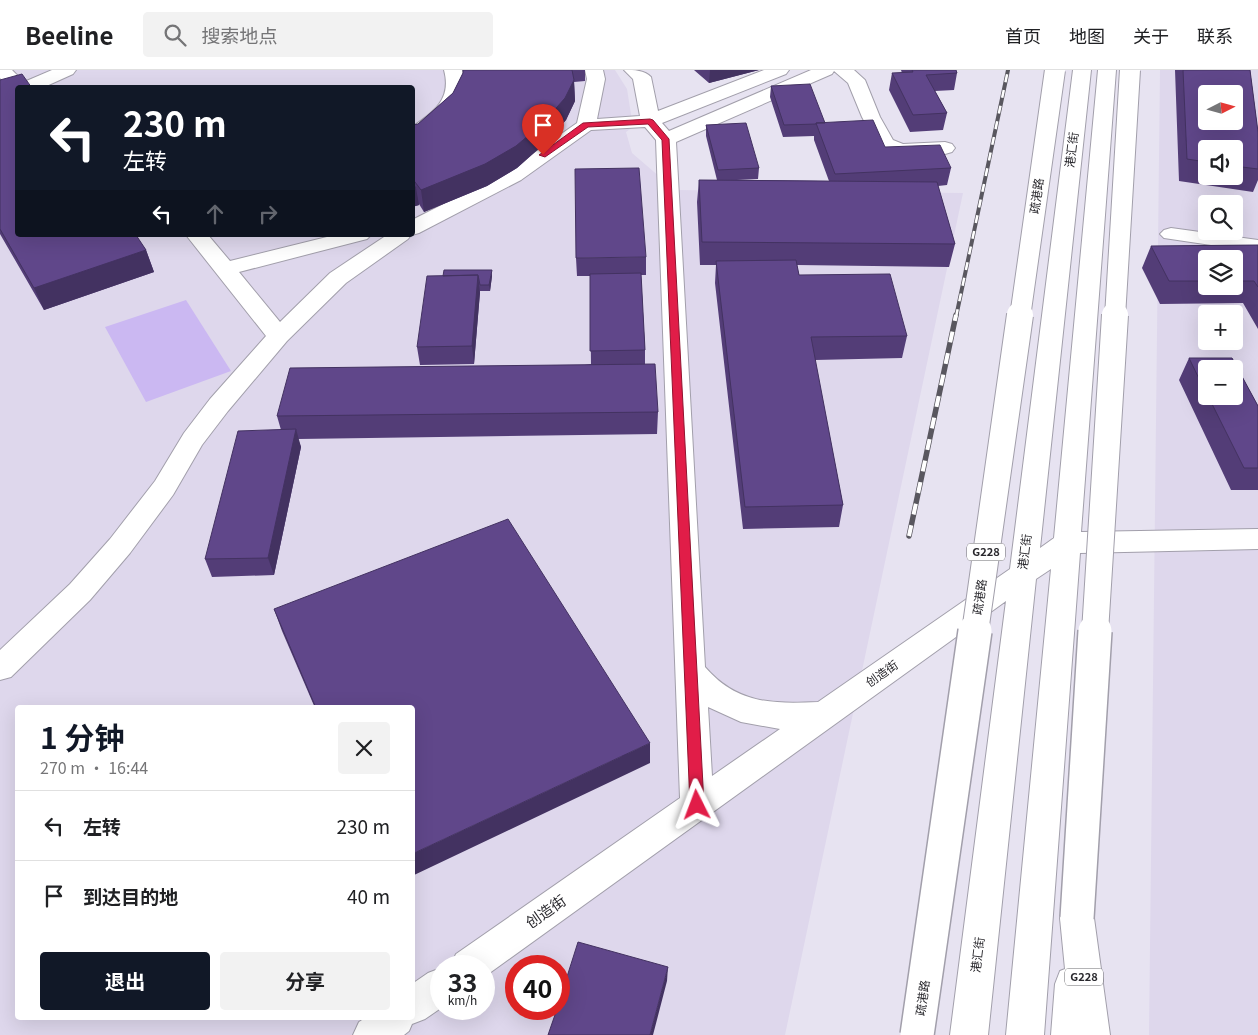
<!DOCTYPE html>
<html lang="zh">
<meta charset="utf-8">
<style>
body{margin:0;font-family:Georgia,"Noto Sans SC",serif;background:#f2f2f2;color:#202124;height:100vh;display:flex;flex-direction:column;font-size:19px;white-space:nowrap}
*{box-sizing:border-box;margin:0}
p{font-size:16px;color:#757577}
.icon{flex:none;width:28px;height:28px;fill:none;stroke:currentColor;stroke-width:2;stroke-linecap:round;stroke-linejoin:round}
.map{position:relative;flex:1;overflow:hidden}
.drawer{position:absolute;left:15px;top:635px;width:400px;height:315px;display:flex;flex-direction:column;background:#fff;border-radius:5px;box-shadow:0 5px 20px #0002}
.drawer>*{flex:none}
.guide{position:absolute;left:15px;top:15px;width:400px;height:152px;border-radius:5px;box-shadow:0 5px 20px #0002;background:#111827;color:#fff;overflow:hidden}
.needle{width:32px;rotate:84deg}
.fabs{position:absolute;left:1198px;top:15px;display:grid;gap:10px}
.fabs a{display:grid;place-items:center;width:45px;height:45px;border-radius:5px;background:#fff;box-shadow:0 5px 20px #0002;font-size:25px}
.speed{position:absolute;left:430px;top:885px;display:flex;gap:10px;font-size:25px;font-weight:700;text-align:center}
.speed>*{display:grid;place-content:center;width:65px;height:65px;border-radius:50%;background:#fff;box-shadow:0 5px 20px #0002;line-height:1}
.speed small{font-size:12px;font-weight:400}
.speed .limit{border:8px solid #d22;background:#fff;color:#111}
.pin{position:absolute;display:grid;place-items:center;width:42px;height:42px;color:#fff;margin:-51px -21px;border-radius:50% 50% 50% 0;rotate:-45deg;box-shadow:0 0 5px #0007}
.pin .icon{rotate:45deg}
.me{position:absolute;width:55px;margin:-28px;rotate:357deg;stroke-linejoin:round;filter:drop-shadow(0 0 4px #0008)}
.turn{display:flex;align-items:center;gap:18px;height:105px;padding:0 25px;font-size:22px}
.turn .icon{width:65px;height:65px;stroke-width:2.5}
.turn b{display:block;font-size:35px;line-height:42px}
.lanes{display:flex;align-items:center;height:48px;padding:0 25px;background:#0003;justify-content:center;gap:25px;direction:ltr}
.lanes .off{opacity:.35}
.round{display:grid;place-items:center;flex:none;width:52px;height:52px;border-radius:5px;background:#f2f2f2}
.headline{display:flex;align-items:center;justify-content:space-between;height:85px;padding:0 25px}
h1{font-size:30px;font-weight:700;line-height:38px;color:#111827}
.button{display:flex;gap:10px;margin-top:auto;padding:10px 25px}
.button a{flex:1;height:58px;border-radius:5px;background:#111827;color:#fff;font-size:20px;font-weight:700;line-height:58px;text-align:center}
.button a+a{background:#f2f2f2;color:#202124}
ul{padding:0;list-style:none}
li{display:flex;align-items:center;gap:15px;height:70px;padding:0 25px;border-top:1px solid #e0e0e0}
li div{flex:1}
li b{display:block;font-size:19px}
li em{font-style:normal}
header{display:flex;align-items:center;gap:30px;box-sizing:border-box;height:70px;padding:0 25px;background:#fff;border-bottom:1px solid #e0e0e0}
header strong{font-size:24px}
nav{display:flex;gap:28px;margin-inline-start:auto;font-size:18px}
.search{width:350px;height:45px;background:#f2f2f2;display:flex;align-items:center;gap:12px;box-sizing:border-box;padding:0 18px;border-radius:5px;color:#757577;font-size:19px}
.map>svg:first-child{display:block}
</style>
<header>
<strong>Beeline</strong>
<div class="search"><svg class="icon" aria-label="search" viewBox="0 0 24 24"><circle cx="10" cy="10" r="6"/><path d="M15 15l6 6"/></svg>搜索地点</div>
<nav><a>首页</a><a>地图</a><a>关于</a><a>联系</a></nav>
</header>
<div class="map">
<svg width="1258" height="965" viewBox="0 0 1258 965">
<rect width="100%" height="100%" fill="#e7e3f1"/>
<path fill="#ded7ec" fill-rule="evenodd" d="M0,0H615L627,19L633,57L626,62L632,83L675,120L963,123L785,965H0ZM18,18H412V165H18ZM18,638H412V948H18ZM441,896H484V939H441ZM516,896H559V939H516Z
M1160,0H1258V965H1149ZM1206,24H1234V51H1206ZM1206,79H1234V106H1206ZM1206,134H1234V161H1206ZM1206,189H1234V216H1206ZM1206,244H1234V271H1206ZM1206,299H1234V326H1206Z"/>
<path fill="#cbb8f2" d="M186,230L231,301L146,332L105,257Z"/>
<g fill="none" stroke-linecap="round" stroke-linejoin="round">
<g stroke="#a29fab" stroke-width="2">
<path id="minor" d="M0,0H12L24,12L52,0H76L73,4L42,18H18V23L13,22L0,8Z
M444,0H462C464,7 465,13 464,20C461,39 431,67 412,72V57C434,42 452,29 444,0Z
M585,0H603L605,9L597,49L640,46L633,9L624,0C635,0 644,0 651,7L658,41L764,0H789L786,4L662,53L669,61L811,0H854L865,10L880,47L893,70L903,74L945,72L952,74L955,78L952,82L945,84L900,86L879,78L862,47L848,13L834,1L832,4L676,72L705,597C737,634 772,634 818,632L1010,499L1073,0H1091L1040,478L1054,468L1098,0H1116L1081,462L1258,459V479L1080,483L1044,965H1006L1051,499L1036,509L988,965H950L1006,531L484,907V896H451L456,884L680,728L656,70L645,57L591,60L521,110L419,163L412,165H411L408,169L346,213L287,271L228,341L202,375L173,425L130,483L90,530L11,607L0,610V580L70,514L110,469L155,411L184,363L210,329L266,266L186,165H208L230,191L335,165H371L367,169L239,202L280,252L330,203L387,165H412V150L507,102L577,53L587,9ZM708,637L741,652L780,659L712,706Z
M1171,158L1258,170V182L1164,168L1160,164L1164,160Z
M441,898V938L425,949L412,954L409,961L404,965H353L359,952L365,948H412V914L428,903Z"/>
</g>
<g stroke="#a29fab" stroke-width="2">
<path id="highway" d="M1077,831L1089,836L1094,848L1110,965H1051L1055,914L1060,901L1065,899L1060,848L1065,836Z"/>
</g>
<use href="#minor" fill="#fff" fill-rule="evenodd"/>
<use href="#highway" fill="#fff" fill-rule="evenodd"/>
<g stroke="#59575f" stroke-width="4">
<path id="rail-far1" d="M956,247L1008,0"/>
</g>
<g stroke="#59575f" stroke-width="5.5">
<path id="rail" d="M909,466L956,245"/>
</g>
<use href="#rail-far1" stroke="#fff" stroke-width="2.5" stroke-dasharray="8" stroke-linecap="butt"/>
<use href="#rail" stroke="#fff" stroke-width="4" stroke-dasharray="11" stroke-linecap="butt"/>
<g stroke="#a29fab" stroke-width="22" stroke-linecap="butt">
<path id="highway-bridge-far2" d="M1020,247L1055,0
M1115,247L1130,0"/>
</g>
<g stroke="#a29fab" stroke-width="28" stroke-linecap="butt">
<path id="highway-bridge-far1" d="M975,562L1020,245
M1095,562L1115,245"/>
</g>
<g stroke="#a29fab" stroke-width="36" stroke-linecap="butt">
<path id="highway-bridge" d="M1077,848L1095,561
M917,965L975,561"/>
</g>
<use href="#highway-bridge-far2" stroke="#fff" stroke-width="20"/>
<use href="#highway-bridge-far1" stroke="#fff" stroke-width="26"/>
<use href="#highway-bridge" stroke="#fff" stroke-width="33"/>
</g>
<path fill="#533d77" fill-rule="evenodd" d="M463,0H585V11L574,12L575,31L566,50L544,74L517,98L487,116L424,142L419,134V135L412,137V55L418,54L453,23L463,3Z
M694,0H759L709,13Z
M901,0H956L957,3L954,20L935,21L947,43L943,60L910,62L889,20L892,3H902Z
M1175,0H1250L1258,62V110L1253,122L1179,111ZM1206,79H1234V106H1206Z
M0,10L146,180L154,202L44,240L0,164Z
M771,16L825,53L885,77L951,98L947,115L938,116L955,174L949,197L797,195L799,205L907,266L902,288L815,290L843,435L839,457L743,459L715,213L716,195H700L697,132L699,110H717L706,66V55L759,98L758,109L737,110L829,111L814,70V66L783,67L770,27Z
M1258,175V259L1243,233L1160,234L1142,198L1151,176ZM1206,189H1234V216H1206Z
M646,187V205H641L645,280V294L658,342L657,364L298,369L301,377L274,505L212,507L205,489L281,360L277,346L591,294L590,206H577L576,188Z
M443,206H492L490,221H480L474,294L420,295L417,277Z
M1189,288H1232L1258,336V420H1231L1179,310ZM1206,299H1234V326H1206Z
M274,539L650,693L412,638H315L282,561Z"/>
<path fill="#433261" d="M710,0H759L709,13Z
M574,10L575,31L566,50L544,74L517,98L487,116L424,142L421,120Z
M416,118L419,135L412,137V119Z
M146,180L154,202L44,240L34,218Z
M492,200V206L490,221L489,215Z
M478,205L480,223L474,294L472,276Z
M296,359L301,377L274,505L268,488Z
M650,673V693L412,806V784Z
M668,897L667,911L653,965H650Z"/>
<path fill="#60478a" stroke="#433261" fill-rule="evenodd" d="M463,0H572L574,10L565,28L543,53L516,76L485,94L421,120L412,108V55L418,54L453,23L463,3Z
M912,0H956L957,3L926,5L947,43L913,45L892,3L913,2Z
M1183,0H1250L1258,62V99L1234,96V79H1206V92L1187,89ZM1206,24H1234V51H1206Z
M22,4L32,18H18V165H136L146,180L34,218L0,159V10Z
M810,14L825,53H816V54L784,55L771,16Z
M873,50L885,77L940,75L951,98L835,104L816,53Z
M746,53L759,98L718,100L706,55Z
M639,98L646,187L576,188L575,99Z
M699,110L937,112L955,174L702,172Z
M412,112L416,118L412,119Z
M1258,175V217L1254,211H1234V189H1206V211H1169L1151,176Z
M796,190L799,205L890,204L907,266L811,267L843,435L745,437L716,191Z
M444,200H492L489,215H480L478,205L443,206Z
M641,203L645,280L590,281V204Z
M478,205L472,276L417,277L427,206Z
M1189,288H1232L1258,336V398H1244L1208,326H1234V299H1206V323Z
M655,294L658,342L277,346L290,298Z
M296,359L268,488L205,489L238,361Z
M508,449L650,673L412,784V638H316L274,539Z
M578,872L668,897L650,965H548L557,939H559V932Z"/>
<path fill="#e11d48" stroke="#92132f" d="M650,49L653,50L669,69L704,735L702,739L697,741L692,739L690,735L662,70L648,54L588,57L545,87L539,85L583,53Z"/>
<g text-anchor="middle" stroke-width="5" stroke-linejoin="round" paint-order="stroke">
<g fill="#fff" stroke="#69686c" stroke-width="1">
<rect x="967" y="473.5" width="38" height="17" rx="4"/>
<rect x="1065" y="898.5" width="38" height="17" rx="4"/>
</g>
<g font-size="11" font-weight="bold" fill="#29282d">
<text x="986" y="486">G228</text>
<text x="1084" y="911">G228</text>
</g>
<g font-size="12" fill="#29282d" stroke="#fff">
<text transform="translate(1072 80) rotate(-83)" y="4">港汇街</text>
<text transform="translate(1037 126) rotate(-82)" y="4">疏港路</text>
<text transform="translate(1025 482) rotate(-83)" y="4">港汇街</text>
<text transform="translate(980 527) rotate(-82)" y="4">疏港路</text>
<text transform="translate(882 604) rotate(-35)" y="4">创造街</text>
<text transform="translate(978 885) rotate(-83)" y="4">港汇街</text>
<text transform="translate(923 928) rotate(-82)" y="4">疏港路</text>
</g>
<g font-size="15" fill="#29282d" stroke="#fff">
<text transform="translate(546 842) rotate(-35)" y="5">创造街</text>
</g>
</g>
</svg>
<div class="fabs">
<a><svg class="needle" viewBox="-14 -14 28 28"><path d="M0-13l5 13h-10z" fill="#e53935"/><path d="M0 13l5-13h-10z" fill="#757577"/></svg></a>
<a><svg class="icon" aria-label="sound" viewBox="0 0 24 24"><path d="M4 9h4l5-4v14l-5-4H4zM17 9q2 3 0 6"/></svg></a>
<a><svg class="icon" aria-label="search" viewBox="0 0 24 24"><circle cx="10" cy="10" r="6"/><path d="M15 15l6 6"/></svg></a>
<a><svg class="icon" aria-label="layers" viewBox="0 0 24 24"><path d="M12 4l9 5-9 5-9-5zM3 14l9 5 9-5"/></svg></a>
<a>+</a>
<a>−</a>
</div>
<div class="speed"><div>33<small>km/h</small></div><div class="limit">40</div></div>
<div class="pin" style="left:543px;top:85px;background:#d93025"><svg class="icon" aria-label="arrive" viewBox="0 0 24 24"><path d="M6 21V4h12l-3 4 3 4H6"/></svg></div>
<svg class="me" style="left:697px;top:735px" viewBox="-20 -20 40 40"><path d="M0-17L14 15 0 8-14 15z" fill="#e11d48" stroke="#fff" stroke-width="4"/></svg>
<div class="guide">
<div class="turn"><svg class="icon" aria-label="left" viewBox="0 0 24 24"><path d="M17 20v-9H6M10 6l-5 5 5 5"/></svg><div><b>230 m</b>左转</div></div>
<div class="lanes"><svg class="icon" aria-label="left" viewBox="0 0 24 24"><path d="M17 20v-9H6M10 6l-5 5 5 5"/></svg><svg class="icon off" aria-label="ahead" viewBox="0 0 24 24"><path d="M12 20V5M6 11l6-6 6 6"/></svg><svg class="icon off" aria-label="right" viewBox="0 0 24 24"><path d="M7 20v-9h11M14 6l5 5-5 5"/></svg></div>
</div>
<section class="drawer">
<div class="headline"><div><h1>1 分钟</h1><p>270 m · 16:44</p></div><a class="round"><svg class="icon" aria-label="close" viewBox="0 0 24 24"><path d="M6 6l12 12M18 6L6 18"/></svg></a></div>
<ul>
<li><svg class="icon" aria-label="left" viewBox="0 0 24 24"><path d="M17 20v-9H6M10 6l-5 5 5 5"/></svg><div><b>左转</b></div><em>230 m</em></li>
<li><svg class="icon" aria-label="arrive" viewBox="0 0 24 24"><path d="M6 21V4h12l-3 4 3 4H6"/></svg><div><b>到达目的地</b></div><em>40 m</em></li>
</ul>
<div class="button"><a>退出</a><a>分享</a></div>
</section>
</div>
